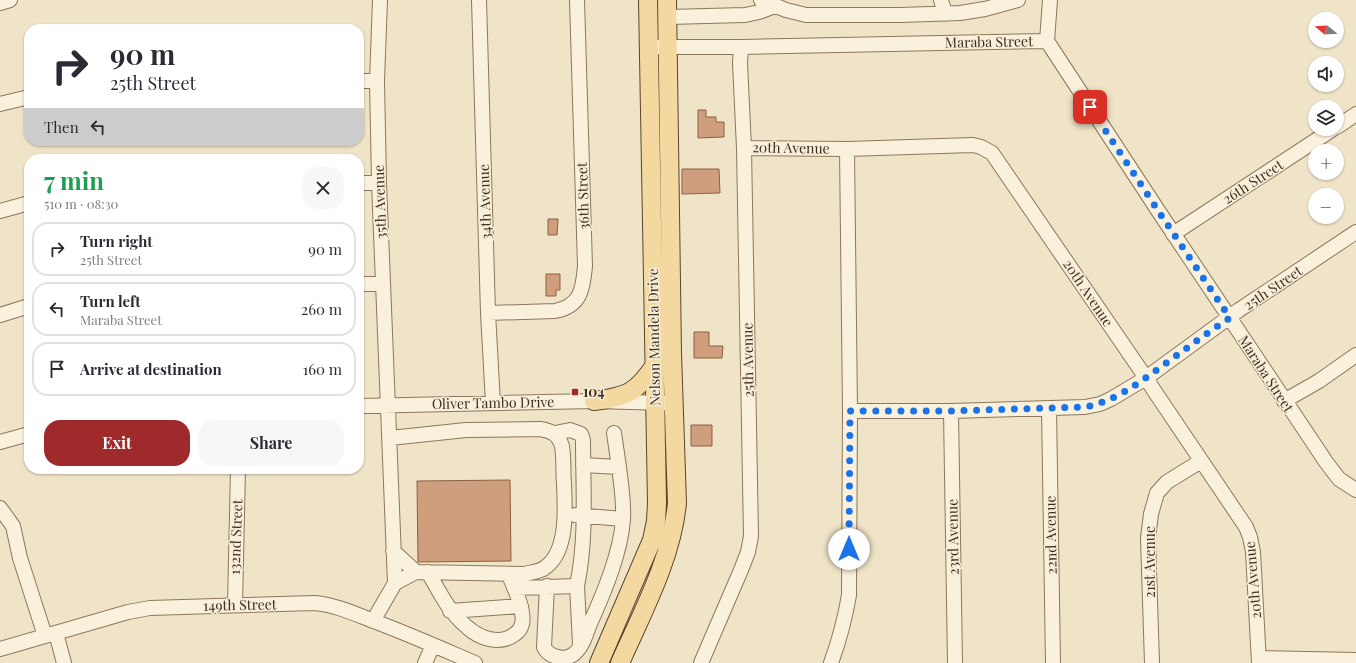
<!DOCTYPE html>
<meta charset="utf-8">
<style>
body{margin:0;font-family:"Playfair Display",serif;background:#f7f7f7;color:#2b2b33;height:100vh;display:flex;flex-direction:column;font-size:15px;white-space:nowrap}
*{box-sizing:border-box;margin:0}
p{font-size:13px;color:#7c7c81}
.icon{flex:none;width:22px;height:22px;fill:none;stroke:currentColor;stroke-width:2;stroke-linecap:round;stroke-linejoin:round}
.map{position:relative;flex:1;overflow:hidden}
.details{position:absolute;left:24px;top:154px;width:340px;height:320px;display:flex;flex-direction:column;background:#fff;border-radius:16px;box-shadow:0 1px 3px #0004}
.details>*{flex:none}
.top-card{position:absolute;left:24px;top:24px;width:340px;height:122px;border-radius:16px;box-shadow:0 1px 3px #0004;background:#fff;color:#2b2b33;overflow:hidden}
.needle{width:26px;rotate:288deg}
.controls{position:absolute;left:1308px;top:12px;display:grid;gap:8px}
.controls a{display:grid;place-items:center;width:36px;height:36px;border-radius:50%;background:#fff;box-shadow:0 1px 3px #0004;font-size:20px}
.pin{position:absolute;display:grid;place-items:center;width:34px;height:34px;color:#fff;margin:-17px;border-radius:8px;box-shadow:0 2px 6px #0006}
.me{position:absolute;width:44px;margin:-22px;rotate:0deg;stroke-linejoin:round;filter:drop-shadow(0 0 3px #0008)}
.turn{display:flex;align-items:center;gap:14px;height:84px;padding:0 20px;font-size:18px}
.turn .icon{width:52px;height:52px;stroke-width:2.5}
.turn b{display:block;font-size:28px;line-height:34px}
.then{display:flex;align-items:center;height:38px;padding:0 20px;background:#0003;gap:8px;font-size:15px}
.round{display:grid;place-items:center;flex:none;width:42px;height:42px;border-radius:16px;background:#f7f7f7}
.headline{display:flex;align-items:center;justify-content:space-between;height:68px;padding:0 20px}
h1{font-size:24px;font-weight:700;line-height:30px;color:#1e9e55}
.button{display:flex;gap:8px;margin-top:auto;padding:8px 20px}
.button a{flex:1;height:46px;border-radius:16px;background:#9e2a2b;color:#fff;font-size:16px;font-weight:700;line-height:46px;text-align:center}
.button a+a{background:#f7f7f7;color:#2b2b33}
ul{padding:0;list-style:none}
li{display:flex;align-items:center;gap:12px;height:54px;margin:0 8px 6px;padding:0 12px;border:2px solid #e1e1e2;border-radius:16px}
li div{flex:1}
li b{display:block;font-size:15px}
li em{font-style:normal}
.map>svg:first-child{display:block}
</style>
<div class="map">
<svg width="1356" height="663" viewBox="0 0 1356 663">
<rect width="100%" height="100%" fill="#f0e4c8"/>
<path fill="#cf9f7d" stroke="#8d5f41" d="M698,110H706V117H716V122H724V137L698,138Z
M682,169H719L720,193L682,194Z
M548,219H558L557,235H548Z
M546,274H560V290H556V296H546Z
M694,332H709V346H723L722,358H694Z
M691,425H712V446H691Z
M510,480L511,561L418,562L417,481Z"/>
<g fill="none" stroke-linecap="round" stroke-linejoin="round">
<g stroke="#8d765c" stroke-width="16">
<path id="minor" d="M380,0L377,81L379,183L395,583
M479,0L488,313L493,403
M761,0L786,10L806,15H900L960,13L985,9L1018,0
M941,0L945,14
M0,3L10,0
M668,17L745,15L759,12L775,6
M1047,41L1159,212L1326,462L1339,479L1356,490
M1047,41L1050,0
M657,47H741L1047,41
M359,81H377
M0,104L29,97
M1337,127L1356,114
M744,148L847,149L973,145L981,147L992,153L1146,378L1153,389L1246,527L1250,537L1253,552L1259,663
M359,183H379
M0,211L29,203
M1173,234L1333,129
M359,284H383
M488,313L555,311C581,306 583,289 585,266L577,0
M0,315L29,306
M1284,401L1319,381L1356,355
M359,406L594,401L666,403
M1049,408L1053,663
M850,411H951L1085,407L1100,404L1111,399L1146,378L1239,310L1356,232
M951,411L955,663
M614,433L619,467
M0,442L29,434
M0,508L13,526L20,558L45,636
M575,515L623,519
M393,551L416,572
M428,572C440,593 448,611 467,627C479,638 500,646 515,634C518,632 521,628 522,624C525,612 516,591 511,580
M547,586L544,647C547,653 551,656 558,657C563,659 571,657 575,653C582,647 586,635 589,626C603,595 621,553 623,519C624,501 621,484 619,467L583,465
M577,586L580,644
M514,588L577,586C587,538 583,489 583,440L581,434L570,430L555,433
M235,605L238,469
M450,611L521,606
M373,621L395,583L416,572L524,574C532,572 541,572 547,566C568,549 565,508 564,484C563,471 564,459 562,446C558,434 552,431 540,429L466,430L390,438
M56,633L64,663
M0,649L128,612L150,608L315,603C335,605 353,613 371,620C406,633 440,648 475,663
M1259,658L1356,660
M425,663L433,645
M701,663L741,570L748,552L751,536L744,148L740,63L741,47
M831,663C839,641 845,619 849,595L850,411L847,149
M1152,663L1148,538L1151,514L1157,493L1167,482L1201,461"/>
</g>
<g stroke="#5b4430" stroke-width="20">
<path id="major" d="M594,401C628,396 636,393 655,365
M599,663L652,540L656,521L657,503L648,0
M620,663C642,613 672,558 677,503L672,353L667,0"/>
</g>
<use href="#minor" stroke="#faf1dc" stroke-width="14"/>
<use href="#major" stroke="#f3d9a0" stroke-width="18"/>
</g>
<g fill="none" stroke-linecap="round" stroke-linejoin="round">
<path stroke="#1a73e8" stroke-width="7" stroke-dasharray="0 12.6" d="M849,549L850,411H951L1085,407C1116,401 1140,382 1165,364C1187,348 1208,332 1230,318L1159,212L1090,107"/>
</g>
<rect fill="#9e2a2b" stroke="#f7eed8" stroke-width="1.5" x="571" y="388" width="8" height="8" rx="2"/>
<g text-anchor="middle" stroke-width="3" stroke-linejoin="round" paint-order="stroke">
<g font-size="14" fill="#3d2e20" stroke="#f7eed8">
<text transform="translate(989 42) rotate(-1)" y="5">Maraba Street</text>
<text transform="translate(791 148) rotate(1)" y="5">20th Avenue</text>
<text transform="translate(1253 182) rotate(-33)" y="5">26th Street</text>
<text transform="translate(583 196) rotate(-92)" y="5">36th Street</text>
<text transform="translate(380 202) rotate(-92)" y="5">35th Avenue</text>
<text transform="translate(485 202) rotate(-92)" y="5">34th Avenue</text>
<text transform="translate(1273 288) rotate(-34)" y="5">25th Street</text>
<text transform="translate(1088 293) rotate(56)" y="5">20th Avenue</text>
<text transform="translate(654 337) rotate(-91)" y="5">Nelson Mandela Drive</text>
<text transform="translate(748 360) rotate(-91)" y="5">25th Avenue</text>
<text transform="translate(1266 374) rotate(57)" y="5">Maraba Street</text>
<text transform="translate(493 403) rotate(-1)" y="5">Oliver Tambo Drive</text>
<text transform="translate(1051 535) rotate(-91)" y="5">22nd Avenue</text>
<text transform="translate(236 537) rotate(-88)" y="5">132nd Street</text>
<text transform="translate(953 537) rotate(-91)" y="5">23rd Avenue</text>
<text transform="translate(1150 562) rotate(-90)" y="5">21st Avenue</text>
<text transform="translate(1253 580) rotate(-95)" y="5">20th Avenue</text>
<text transform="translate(240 605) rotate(-1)" y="5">149th Street</text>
</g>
<g font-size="14" font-weight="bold" fill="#3d2e20" stroke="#f7eed8" text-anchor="start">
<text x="583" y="397">104</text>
</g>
</g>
</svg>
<div class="controls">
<a><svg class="needle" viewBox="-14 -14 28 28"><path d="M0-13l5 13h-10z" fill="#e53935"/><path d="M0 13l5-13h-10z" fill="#7c7c81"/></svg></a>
<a><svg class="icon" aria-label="sound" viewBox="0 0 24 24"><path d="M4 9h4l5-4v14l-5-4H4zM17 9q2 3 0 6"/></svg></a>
<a><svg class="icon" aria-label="layers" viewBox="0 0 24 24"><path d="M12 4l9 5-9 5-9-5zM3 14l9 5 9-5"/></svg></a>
<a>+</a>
<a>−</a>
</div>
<div class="pin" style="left:1090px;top:107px;background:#d93025"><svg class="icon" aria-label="arrive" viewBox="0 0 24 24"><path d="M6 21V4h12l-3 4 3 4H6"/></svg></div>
<svg class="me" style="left:849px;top:549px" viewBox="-20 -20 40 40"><circle r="19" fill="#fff"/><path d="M0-13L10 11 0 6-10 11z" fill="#1a73e8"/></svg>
<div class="top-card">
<div class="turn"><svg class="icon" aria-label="right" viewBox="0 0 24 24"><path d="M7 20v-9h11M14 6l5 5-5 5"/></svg><div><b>90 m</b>25th Street</div></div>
<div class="then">Then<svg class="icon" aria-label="left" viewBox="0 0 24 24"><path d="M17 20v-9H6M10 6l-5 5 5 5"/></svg></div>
</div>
<section class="details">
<div class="headline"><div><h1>7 min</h1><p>510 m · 08:30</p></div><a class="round"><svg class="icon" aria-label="close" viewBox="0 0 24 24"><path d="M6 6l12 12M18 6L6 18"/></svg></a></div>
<ul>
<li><svg class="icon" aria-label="right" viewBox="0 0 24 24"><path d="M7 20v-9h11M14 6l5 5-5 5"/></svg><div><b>Turn right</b><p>25th Street</p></div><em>90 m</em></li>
<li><svg class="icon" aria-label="left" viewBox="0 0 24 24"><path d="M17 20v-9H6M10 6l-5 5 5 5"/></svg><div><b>Turn left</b><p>Maraba Street</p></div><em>260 m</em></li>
<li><svg class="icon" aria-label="arrive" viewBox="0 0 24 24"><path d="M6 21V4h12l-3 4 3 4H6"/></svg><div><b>Arrive at destination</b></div><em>160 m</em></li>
</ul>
<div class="button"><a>Exit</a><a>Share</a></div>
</section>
</div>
